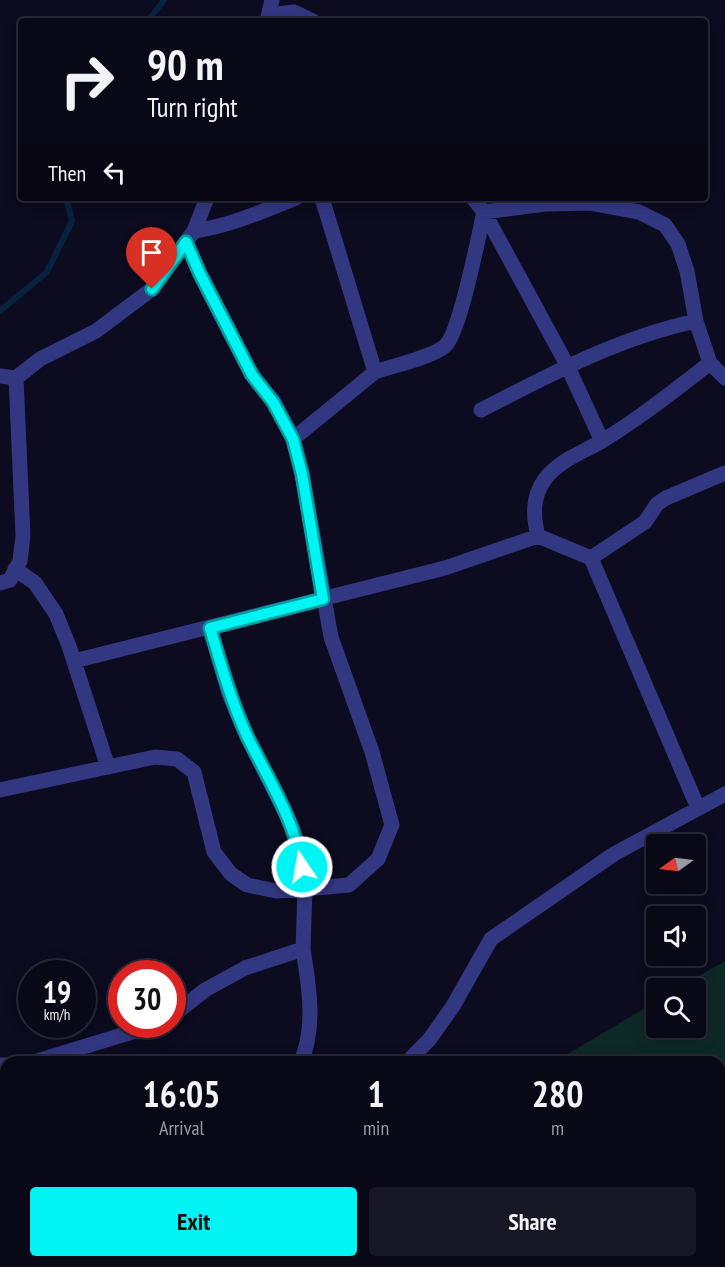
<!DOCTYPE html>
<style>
body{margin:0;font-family:"PT Sans Narrow",sans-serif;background:#171624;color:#f1f3f6;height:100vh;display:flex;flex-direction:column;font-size:22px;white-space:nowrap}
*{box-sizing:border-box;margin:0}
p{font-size:20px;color:#999aa1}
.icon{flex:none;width:33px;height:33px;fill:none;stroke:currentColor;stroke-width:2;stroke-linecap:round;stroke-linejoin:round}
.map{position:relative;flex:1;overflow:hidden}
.sheet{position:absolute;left:0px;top:1056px;width:726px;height:212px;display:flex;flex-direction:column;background:#090817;border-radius:18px 18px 0 0;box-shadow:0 3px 15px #0003,0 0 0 2px #292936}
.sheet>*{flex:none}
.banner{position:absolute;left:18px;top:18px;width:690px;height:183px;border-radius:6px;box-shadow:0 3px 15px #0003,0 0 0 2px #292936;background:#090817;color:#f1f3f6;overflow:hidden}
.needle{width:39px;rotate:256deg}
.fabs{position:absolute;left:646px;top:834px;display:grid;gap:12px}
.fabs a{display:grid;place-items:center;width:60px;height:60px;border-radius:6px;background:#090817;box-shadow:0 3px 15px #0003,0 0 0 2px #292936;font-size:30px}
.speed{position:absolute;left:18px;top:960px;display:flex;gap:12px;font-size:30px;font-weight:700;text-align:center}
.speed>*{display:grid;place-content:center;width:78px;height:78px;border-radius:50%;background:#090817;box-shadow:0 3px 15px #0003,0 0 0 2px #292936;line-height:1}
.speed small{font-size:15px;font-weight:400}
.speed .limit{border:9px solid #d22;background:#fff;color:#111}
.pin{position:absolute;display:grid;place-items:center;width:51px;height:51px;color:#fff;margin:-62px -26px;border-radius:50% 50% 50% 0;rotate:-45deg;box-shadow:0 0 6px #0007}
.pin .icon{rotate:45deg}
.me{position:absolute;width:66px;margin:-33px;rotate:348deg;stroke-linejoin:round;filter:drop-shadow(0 0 4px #0008)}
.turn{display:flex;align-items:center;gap:21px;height:126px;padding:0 30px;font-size:27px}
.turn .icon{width:78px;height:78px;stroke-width:2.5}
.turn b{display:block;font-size:42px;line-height:51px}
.then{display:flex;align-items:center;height:57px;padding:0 30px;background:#0003;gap:12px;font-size:22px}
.eta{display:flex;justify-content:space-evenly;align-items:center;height:102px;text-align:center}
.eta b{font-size:36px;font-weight:800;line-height:42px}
.button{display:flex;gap:12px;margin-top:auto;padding:12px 30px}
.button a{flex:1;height:69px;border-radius:6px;background:#00f4f4;color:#111;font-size:24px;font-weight:800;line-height:69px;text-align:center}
.button a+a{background:#171624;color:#f1f3f6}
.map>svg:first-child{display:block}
</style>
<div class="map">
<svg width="725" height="1267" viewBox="0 0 725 1267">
<rect width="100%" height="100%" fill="#0c0b1f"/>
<path fill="#0d2926" d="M725,961V1267H428L431,1262H720V1062H558L561,1058L657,1001V1028H696V988H678Z"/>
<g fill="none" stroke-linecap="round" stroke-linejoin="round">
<path stroke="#072241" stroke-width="6" d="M148,21L164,0
M0,311L47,272L72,221L66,198"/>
<path stroke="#323782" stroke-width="15" d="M269,15L294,12L313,21
M267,21L272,0
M473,198L484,212L545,204L590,203L639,212L665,225L678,244L687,271L696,321L710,363L725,378
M484,212L567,365L602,441
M194,231C230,226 263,211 296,198
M375,372C392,366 433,357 445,346C460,333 478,238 484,212
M0,376L16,378
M16,378L40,359L96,331L152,289L194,231L207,198
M481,410C551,374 618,338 696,321
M293,439L375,372L322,198
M538,536C533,516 532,497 545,479C559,460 582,453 602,441C640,418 675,390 710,363
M15,569L35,583L56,614L69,646L108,767
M0,583L10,580L20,561L23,536L16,378
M74,661L445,568L538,536L591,558
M0,790L155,757L177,759L194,772L214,852L231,874L247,885L276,891L305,889L299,845L288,818L247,736L229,694L210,628
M698,808L591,558L645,522L657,504L666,498L725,473
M172,1016L205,990L245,968L303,949L305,889L349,885L378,859L392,825L372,752L331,637L302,474L293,439L274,402L252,375L200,274L186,242
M34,1062L158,1024
M301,1062C316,1026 309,987 303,949
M407,1062L429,1040L453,1006L491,939L614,854L725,794
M0,1065H6
M127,1267L154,1262
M310,1267L311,1262"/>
</g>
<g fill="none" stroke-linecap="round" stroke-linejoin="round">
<g stroke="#009f9f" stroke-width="15">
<path id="route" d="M152,289L186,242L200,274L252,375L273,402L293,439L302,474L323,599L210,628C221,665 231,701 247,736C268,779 295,820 302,867"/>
</g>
<use href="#route" stroke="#00f4f4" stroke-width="10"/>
</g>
</svg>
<div class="fabs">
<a><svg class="needle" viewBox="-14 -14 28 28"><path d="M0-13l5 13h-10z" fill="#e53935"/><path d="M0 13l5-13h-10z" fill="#999aa1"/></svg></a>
<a><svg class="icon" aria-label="sound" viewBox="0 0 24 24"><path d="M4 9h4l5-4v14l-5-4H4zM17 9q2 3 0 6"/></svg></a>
<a><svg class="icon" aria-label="search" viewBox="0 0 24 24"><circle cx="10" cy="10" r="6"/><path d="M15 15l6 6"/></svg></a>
</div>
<div class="speed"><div>19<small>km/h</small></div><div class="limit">30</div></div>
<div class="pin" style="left:152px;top:289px;background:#d93025"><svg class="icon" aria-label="arrive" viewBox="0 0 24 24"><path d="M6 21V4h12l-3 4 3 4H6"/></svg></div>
<svg class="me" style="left:302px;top:867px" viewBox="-20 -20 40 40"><circle r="17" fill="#00f4f4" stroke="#fff" stroke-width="3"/><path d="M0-11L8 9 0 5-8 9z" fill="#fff"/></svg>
<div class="banner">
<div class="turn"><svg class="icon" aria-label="right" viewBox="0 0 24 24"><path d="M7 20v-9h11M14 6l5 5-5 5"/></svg><div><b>90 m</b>Turn right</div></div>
<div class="then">Then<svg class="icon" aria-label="left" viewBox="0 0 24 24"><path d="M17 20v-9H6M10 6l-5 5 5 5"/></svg></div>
</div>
<section class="sheet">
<div class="eta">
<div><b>16:05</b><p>Arrival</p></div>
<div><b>1</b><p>min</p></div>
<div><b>280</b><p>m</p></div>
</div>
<div class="button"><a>Exit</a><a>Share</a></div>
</section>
</div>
